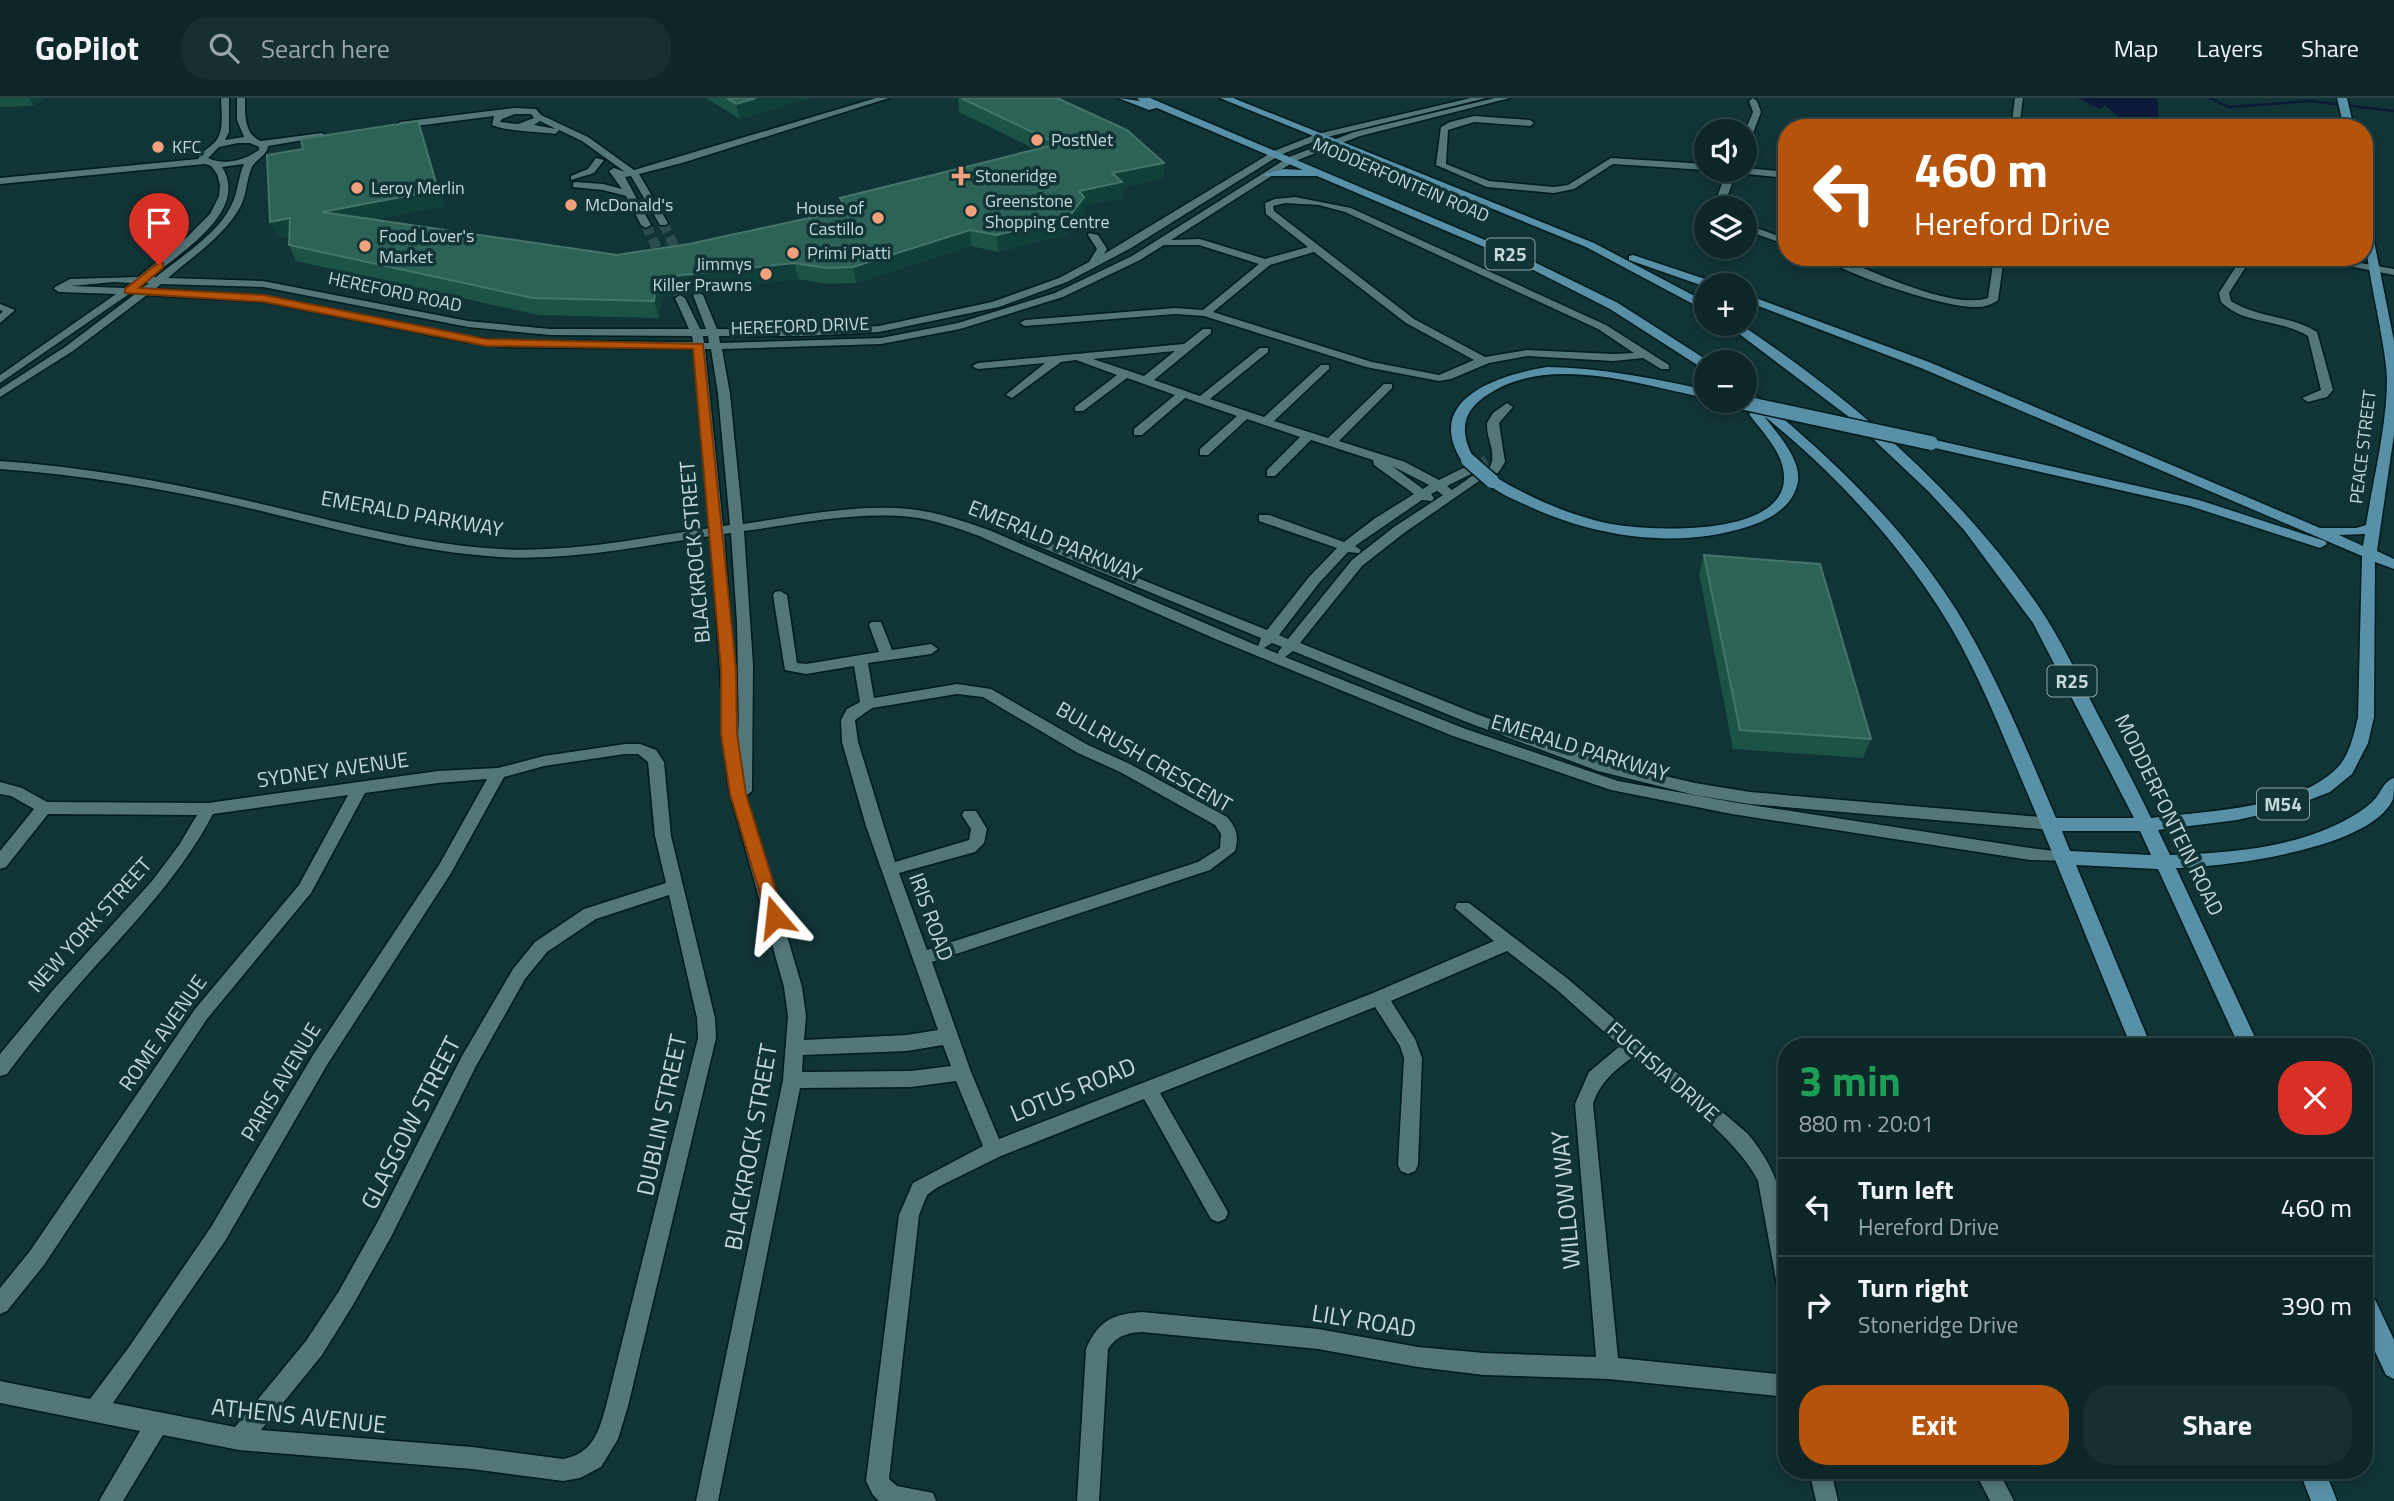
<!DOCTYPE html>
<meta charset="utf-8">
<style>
body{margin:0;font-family:"Titillium Web",sans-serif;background:#162f31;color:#f1f3f6;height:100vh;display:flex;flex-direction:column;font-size:26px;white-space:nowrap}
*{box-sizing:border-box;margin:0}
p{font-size:23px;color:#9aa5a8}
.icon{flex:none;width:38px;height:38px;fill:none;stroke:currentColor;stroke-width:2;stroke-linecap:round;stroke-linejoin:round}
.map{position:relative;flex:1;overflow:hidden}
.details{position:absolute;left:1778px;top:940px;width:595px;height:441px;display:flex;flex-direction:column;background:#0d2729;border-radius:28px;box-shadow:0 4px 10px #0003,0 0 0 2px #2d4446}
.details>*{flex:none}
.hud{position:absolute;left:1778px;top:21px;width:595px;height:147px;border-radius:28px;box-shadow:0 4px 10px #0003,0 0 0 2px #2d4446;background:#b45309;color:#fff;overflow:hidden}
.tools{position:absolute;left:1694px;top:21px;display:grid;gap:14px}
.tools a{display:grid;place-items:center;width:63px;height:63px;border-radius:50%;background:#0d2729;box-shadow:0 4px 10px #0003,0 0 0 2px #2d4446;font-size:35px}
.pin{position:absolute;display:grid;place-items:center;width:60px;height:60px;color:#fff;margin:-72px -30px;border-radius:50% 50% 50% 0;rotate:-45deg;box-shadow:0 0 7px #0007}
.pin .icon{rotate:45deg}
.me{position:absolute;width:77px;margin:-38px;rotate:343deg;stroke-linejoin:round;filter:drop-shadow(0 0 5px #0008)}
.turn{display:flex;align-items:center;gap:24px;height:147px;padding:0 21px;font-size:32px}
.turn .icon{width:91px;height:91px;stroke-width:2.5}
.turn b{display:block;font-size:49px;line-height:60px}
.round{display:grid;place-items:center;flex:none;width:74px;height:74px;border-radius:28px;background:#162f31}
.overview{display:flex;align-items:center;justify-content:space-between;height:119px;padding:0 21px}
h1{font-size:42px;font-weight:700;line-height:52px;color:#1e9e55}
.button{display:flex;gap:14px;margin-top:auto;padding:14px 21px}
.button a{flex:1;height:80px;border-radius:28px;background:#b45309;color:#fff;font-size:28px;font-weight:700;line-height:80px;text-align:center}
.button a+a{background:#162f31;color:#f1f3f6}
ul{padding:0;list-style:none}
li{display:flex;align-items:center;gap:21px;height:98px;padding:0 21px;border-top:2px solid #2d4446}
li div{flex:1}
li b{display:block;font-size:26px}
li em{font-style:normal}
header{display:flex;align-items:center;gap:42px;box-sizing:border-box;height:98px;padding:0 35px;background:#0d2729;border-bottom:2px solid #2d4446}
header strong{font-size:33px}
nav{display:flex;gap:38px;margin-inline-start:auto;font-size:24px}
.search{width:490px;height:63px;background:#162f31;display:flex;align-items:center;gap:18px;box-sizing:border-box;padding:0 24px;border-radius:28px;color:#9aa5a8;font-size:26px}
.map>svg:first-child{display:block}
</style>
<header>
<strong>GoPilot</strong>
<div class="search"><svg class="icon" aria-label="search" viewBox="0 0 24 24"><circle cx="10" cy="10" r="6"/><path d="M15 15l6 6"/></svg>Search here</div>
<nav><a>Map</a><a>Layers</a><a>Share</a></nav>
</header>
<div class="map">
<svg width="2394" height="1403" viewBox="0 0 2394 1403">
<rect width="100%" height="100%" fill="#113437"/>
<path fill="#0d1939" d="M2077,0H2157L2159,28L2119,20L2105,7L2100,11Z"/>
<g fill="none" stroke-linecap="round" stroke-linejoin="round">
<path stroke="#0d1939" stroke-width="2.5" d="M2210,0L2229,9L2310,3L2394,13"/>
<path stroke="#2c4d4f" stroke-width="10" stroke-dasharray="10 5" stroke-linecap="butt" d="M663,125L698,197
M646,127L680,200"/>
<path stroke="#2c4d4f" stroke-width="12" stroke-dasharray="12 6" stroke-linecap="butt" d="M1467,373L1487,363"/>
<g stroke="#011a1c" stroke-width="3">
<path id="minor" d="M221,0H229V34L225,42L244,39L237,22V0H245C245,17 244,36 261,43L322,35L327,38L268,48C267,58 257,60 252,69C246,82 247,98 239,111C223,139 192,159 168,180L263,183L468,223L550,231H689L675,200L680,197L685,200L700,231H706L693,197L698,194L703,197L717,231L802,232L879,228L992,204L1059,180L1089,164L1097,151L1088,137L1089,135L1098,137L1107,151L1104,156L1274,53L1317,36L1471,0H1486L1323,40L1280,57L1131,150L1067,184L999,209L879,234L802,238H719L720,245L881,240L958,225L1055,195L1132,158L1289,59L1354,34L1495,0H1510L1360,38L1295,63L1171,142L1200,141L1265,161L1308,149L1266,116L1265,105L1275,101L1295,99L1351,110L1606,227L1669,267V271H1661L1643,260L1613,263L1527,258L1489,265L1451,281L1439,283L1366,269L1204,218L1175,216L1025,228L1020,225L1025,222L1175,210L1203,212L1259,166L1199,147H1164L1140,162L1063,199L960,231L881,246L722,251L730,296L743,426C798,418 855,406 910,411C937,414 963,423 989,432L1258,548L1261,540L1021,441L1028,437L1033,438L1267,532L1309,479L1337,450L1259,423V417H1269L1344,444L1374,421L1414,396L1374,367L1373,362L1311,342L1275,378H1267V372L1300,339L1247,321L1208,357H1200V351L1237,318L1185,300L1142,337H1134V331L1175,297L1127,280L1083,313H1075V309L1117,277L1076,262L1061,264L1012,300L1006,297L1008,295L1045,265L978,271L972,268L978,265L1184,246L1203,231H1211V235L1154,282L1200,298L1260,250H1268V254L1210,301L1264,319L1321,267H1329V271L1274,323L1328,340L1384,286H1392V290L1339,343L1405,364L1439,382L1463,370H1471V376L1447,388L1452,392L1472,378H1480L1482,381L1404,435L1362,468L1300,545L1474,615L1606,664L1695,685L1750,694L2051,720L2059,726L2051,732L1750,706L1695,697L1598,673L1464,623L1293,553L1285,559L1463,630L1618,683L1732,704L2030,750L2070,755L2072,759L2070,763L2030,762L1732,716L1611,692L1453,638L1218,542L979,438C957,430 935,422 911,419C859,413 796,426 744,433L753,567L752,693L746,698L802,889L806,918L804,942L907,937L938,932L866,728L842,644L841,622L847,611L860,604L854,568L806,576L785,572L773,497L775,494L780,493L787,497L797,565L806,566L879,554L869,527L871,524H881L892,552L931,546L938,551L931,556L868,565L874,600L957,586L991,591L1088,647L1130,666L1227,719C1237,730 1239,739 1235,753L1210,772L932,864L971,974L999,1041L1373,895L1494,843L1455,810L1457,805H1469L1568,881L1748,1036C1792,1089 1787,1132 1787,1197L1780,1194L1777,1187L1758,1083C1738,1041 1669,991 1633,959C1615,972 1600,984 1593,1006L1618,1260L1787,1277V1299L1608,1281L1484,1277L1418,1269L1318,1251L1142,1234C1126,1235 1117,1238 1108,1251L1099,1403H1077L1086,1251C1098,1223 1112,1216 1142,1214L1318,1231L1418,1249L1484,1255L1596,1259L1575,1006L1589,974L1620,948L1556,891L1507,853L1391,903L1415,941L1422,960L1418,1067L1415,1073L1408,1076L1401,1073L1398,1067L1404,960L1400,948L1375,909L1160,995L1225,1109L1228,1115L1225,1121L1218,1124L1211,1121L1144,1001L1001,1058L938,1089L927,1097L919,1117L889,1381L897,1388L933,1395L936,1403H879L873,1397L866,1383L899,1117L913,1085L983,1048L956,983L911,989L800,990L718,1403H696L783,982L788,918L784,889L730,696L727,677L711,438C641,448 570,463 500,459C413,454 325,428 240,408C161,390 82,377 0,371V363C82,369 160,382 240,401C325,420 412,446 500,451C570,455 641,440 710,430L694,251L505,249L465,244L264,204L147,197L73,253L0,299V291L65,249L135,196H129L0,285V277L116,196L59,194L54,191L55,189L70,181L138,179L186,140L210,116L219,98L220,87L217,76L211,68L205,66L0,86V80L198,61C203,52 208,51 214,45C225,35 221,13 221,0ZM238,45H250L259,49V52C244,62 225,68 208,60L219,49ZM244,66C238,79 238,95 231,108C217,137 180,159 156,179H151C180,155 250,113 222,69ZM1285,105L1319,107L1345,114L1598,231L1634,255L1613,256L1527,252L1485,259L1414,221L1274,113L1273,108ZM1314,154L1406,225L1474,262L1439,277L1372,264L1213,214L1270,167ZM114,184L131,185L124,190L71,188ZM143,185H149L142,190H137ZM161,186L263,189L468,229L550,237L692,238L693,244L505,243L465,238L264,198L155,191ZM703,238H708L709,245H704ZM705,251H711L718,296L730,427L723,428ZM1175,253L1144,278L1093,261ZM1392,368L1429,387L1423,391ZM1437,393L1443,397L1394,429L1352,462L1288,541L1279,537L1319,485L1348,454L1359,455L1361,452L1355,448L1422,402L1432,403L1434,400L1431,396ZM731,435L737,525L739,637L724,436ZM1272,545L1282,549L1278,554L1279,556L1264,550ZM957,596L983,599L1078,655L1120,674L1215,727L1221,736L1220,750L1198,764L927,852L899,775L975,754L984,745L987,731L976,713H964L962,717L971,731L969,742L895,764L858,644L855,622L872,610ZM943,947L951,968L911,973L802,974L803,957L907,953Z
M876,0H889L682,65L639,76L668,125L666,127H660L631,78L625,79L651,127L646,130L641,127L626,98L603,92L573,89V85L576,84L603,86L622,91L609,73L614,70L625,74L582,43L559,32L555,36C535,33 509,34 492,27L494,18L400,30L396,27L400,24L514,10L536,11L541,17L588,39L634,72ZM515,16H531L534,20L518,26L500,24L502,21ZM540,23L556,31L534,27Z
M1753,0L1757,3L1761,14L1750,43L1745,46V33L1753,14L1749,3Z
M2015,0H2023L2019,30H2011Z
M1474,18L1530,22L1534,25L1530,28L1474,24L1448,32L1446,66L1489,83L1554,89L1568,87L1611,60L1706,66V72L1613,66L1574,91L1554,95L1487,89L1436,67L1441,29L1450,24Z
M596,60L604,62L594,75L571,82V78L588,71Z
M1745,70L1787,74V80L1736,75L1723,110H1713L1727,72Z
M1745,126L1787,141V147L1745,132Z
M1822,159H1837C1873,173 1951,212 1988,200L1994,159H2004L1998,202C1993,206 1985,209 1978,209C1948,211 1846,177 1822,159Z
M2242,159H2252L2229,195L2231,203C2257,220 2290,217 2317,234L2333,292L2327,299L2308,304L2302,300L2321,292L2308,238C2281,221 2244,227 2221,204L2219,195Z
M2303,159H2327L2394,171V177Z
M0,206L15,212L0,225V216L3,213L0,212Z
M1507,305L1513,309L1499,325L1505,364L1498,375L1494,376L1488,372C1499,356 1486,343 1487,325L1493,315Z
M625,646H640L656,652L664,664L671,738L715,920L716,940L628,1308L618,1341L601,1369L580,1380L563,1383L472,1371L239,1352L163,1337L123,1403H99L140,1333L0,1305V1283L90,1301L129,1249L211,1129L313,957L439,767L487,681L438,685L365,695L311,795L207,921L44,1167L7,1213L0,1216V1190L30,1153L195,911L299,787L348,697L213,716C182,775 136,823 92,872C62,905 34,940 7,976L0,978V956L53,892L152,783L179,747L197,717L48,716L6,769L0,771V753L34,711L11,698L0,696V684L22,690L47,704L208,705L438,673L498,670L544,658ZM625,656H638L648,664L655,738L666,785L584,811L535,844L513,871L462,958L377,1125L339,1193L306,1243L235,1329L113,1305L225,1143L327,967L451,775L504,679L544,668ZM669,797L697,920L698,940L606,1308C599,1334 592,1356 563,1361L472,1349L261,1332L322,1257L353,1207L391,1139L476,968L525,881L547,854L596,821Z
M1809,1372H1831L1838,1403H1816Z
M1974,1372H1998L2014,1403H1990Z"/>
</g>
<g stroke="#011a1c" stroke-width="3">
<path id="major" d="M1118,0L1140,3L1137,0H1150L1518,156L1618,205L1710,264H1706V271L1702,270L1610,211L1510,160L1317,78H1265L1264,76L1284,71L1303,72L1157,10L1149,12Z
M1220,0H1233L1594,145L1706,204V213L1586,149Z
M2337,0H2347L2354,30H2344Z
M2364,115L2369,118L2394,243V336L2377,453L2394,461V471L2375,464L2374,619L2368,645L2352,676L2330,694L2286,711L2237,722L2158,732L2170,757C2229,755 2298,750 2351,719C2358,715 2367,709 2373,703C2381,696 2383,683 2394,680C2394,686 2394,695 2393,701C2372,751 2224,769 2176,770L2259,948H2239L2158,771L2076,767L2151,948H2131C2093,857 2057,764 2018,673C1995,618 1972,561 1939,510C1892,437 1832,373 1764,318C1777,335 1801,361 1798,383C1794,408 1771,421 1750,428C1677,452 1594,439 1526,407C1513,401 1495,394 1485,383L1492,379L1497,380C1531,400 1567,416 1606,425C1644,433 1782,441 1784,381C1785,356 1763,335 1749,316L1757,312L1745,302V292L1750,293C1829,357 1903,427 1957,513C1997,578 2026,650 2056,720H2134L2033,525L1964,432L1929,394L1853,322L1726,226H1740C1855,303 1960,394 2039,509C2060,540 2076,574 2093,607C2112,644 2133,682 2151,720C2206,713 2298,711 2338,669C2350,656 2354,636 2358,619L2362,458L1921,270L1745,203V196L1929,264L2320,430H2356L2366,427C2373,382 2391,310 2386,268C2380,216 2364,167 2364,115ZM2365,436L2363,448L2339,437ZM2062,733H2140L2151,757L2070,753Z
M1633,157L1717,185L1719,187L1706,189L1629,162V158Z
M1547,269C1602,270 1653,280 1706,292V300C1635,286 1540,252 1478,304C1459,321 1463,342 1475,362L1468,366L1463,365C1421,301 1499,277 1547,269Z
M1931,341L2199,402L2325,443L2327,446L2320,450L2190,408L1926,348V342Z
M2364,1192L2372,1195L2394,1242V1281L2386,1277L2364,1230Z
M2299,1372H2325L2337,1403H2311Z"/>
</g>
<use href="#minor" fill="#537679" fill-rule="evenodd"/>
<use href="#major" fill="#5890a8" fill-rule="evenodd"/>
<g stroke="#011a1c" stroke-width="17" stroke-linecap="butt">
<path id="major-bridge" d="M1735,303L1931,345
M1468,362L1492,383"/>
</g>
<use href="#major-bridge" stroke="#5890a8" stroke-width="14"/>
</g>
<path fill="#1b5446" d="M0,0H45L33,8L0,9Z
M706,0H809L740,21Z
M958,0H1057L1164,80L1123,89V100L1085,107V115L1069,136L998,154L971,148L856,185L829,186L798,181L679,195L661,200L659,220L538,217L296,163L289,147V138L278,140L303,51L418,23L424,38L444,108L374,121L617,157L689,146L842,113L840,100L1037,52L959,14Z
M1704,457L1871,641L1863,660L1733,651L1699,475Z"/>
<path fill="#0f4139" d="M29,0H45L33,8Z
M756,0H809L740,21L736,6Z
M418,23L424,38L444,108L329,130L322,114Z
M1164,65V80L1123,89V100L1085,107V115L1069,136L998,154L997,137L1079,93L1112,75Z
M290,120L298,136L278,140L270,124Z
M970,132L971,148L856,185L853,169Z
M794,165L798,181L679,195L661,200L659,220L654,203L656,184L674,178Z"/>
<path fill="#2d6256" stroke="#45756a" stroke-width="2" d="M727,0H756L736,6Z
M961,0H1057L1127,32L1164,65L1112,75L1122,84L1079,93L1084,99L1068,120L997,137L970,132L853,169L826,170L794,165L674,178L656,184L654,203L533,200L289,147L290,120L270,124L267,57L303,51L301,41L418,23L438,92L322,114L617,157L689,146L846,112L840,100L1058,46Z
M1704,457L1820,466L1871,641L1740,632Z"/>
<path fill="#b45309" stroke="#753606" stroke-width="2" d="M159,164L163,165V170L139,190L264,197L486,241L703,246L736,571L737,636L746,696L784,819L781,824H769L767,819L730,696L721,636V571L693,251L486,248L264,204L125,195V191Z"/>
<g fill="#f1a17c" stroke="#113437" stroke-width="2.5">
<circle cx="1037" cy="42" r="7"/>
<circle cx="158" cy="49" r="7"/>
<path d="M957.5 67.5h7v7h7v7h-7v7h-7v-7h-7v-7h7z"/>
<circle cx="357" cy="90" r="7"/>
<circle cx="571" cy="107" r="7"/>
<circle cx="971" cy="113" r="7"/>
<circle cx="878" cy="120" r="7"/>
<circle cx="365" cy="148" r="7"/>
<circle cx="793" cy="155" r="7"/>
<circle cx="766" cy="176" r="7"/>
</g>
<g text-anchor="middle" stroke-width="7" stroke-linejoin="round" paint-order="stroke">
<g font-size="18" fill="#c5d8d9" stroke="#113437" text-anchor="start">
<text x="1051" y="48">PostNet</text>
<text x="172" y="55">KFC</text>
<text x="975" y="84">Stoneridge</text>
<text x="371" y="96">Leroy Merlin</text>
<text x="985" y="109">Greenstone<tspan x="985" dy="21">Shopping Centre</tspan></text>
<text x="585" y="113">McDonald's</text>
<text x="864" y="116" text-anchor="end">House of<tspan x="864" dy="21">Castillo</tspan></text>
<text x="379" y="144">Food Lover's<tspan x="379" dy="21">Market</tspan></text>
<text x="807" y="161">Primi Piatti</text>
<text x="752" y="172" text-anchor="end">Jimmys<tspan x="752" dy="21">Killer Prawns</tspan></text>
</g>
<g font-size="18" fill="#c5d8d9" stroke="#113437">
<text transform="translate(1401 82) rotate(23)" y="6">MODDERFONTEIN ROAD</text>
<text transform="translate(395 194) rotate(12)" y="6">HEREFORD ROAD</text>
<text transform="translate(800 228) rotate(-2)" y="6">HEREFORD DRIVE</text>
<text transform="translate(2363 349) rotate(-83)" y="6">PEACE STREET</text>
</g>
<g fill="#113437" stroke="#8fa7a8" stroke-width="2">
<rect x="1485.5" y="140.5" width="49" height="31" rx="5"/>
<rect x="2047.5" y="567.5" width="49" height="31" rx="5"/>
<rect x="2257" y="690.5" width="52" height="31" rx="5"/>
</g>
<g font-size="19" font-weight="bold" fill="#c5d8d9">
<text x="1510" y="163">R25</text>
<text x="2072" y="590">R25</text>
<text x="2283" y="713">M54</text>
</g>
<g font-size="21" fill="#c5d8d9" stroke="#113437">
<text transform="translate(412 416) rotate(10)" y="7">EMERALD PARKWAY</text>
<text transform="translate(1055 443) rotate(22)" y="7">EMERALD PARKWAY</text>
<text transform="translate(695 454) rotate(-95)" y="7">BLACKROCK STREET</text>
<text transform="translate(1580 650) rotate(17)" y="7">EMERALD PARKWAY</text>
<text transform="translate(1144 659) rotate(30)" y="7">BULLRUSH CRESCENT</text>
<text transform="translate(333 672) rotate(-8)" y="7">SYDNEY AVENUE</text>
<text transform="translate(2169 717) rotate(64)" y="7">MODDERFONTEIN ROAD</text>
<text transform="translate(931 819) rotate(70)" y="7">IRIS ROAD</text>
<text transform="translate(90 827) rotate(-48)" y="7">NEW YORK STREET</text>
<text transform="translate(163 935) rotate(-55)" y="7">ROME AVENUE</text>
<text transform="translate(1663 974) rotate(41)" y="7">FUCHSIA DRIVE</text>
<text transform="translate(281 984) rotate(-59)" y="7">PARIS AVENUE</text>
</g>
<g font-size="24" fill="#c5d8d9" stroke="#113437">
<text transform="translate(1073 992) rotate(-22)" y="8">LOTUS ROAD</text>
<text transform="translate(662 1017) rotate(-78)" y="8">DUBLIN STREET</text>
<text transform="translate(411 1025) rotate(-63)" y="8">GLASGOW STREET</text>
<text transform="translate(751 1049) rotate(-80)" y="8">BLACKROCK STREET</text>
<text transform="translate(1566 1102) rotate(-95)" y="8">WILLOW WAY</text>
<text transform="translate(1364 1223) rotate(9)" y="8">LILY ROAD</text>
<text transform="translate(299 1318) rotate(6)" y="8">ATHENS AVENUE</text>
</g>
</g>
</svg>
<div class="tools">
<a><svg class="icon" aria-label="sound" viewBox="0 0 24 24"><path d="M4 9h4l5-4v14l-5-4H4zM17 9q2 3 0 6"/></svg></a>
<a><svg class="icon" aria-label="layers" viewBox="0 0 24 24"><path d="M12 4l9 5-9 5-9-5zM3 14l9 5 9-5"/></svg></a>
<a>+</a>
<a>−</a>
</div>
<div class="pin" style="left:159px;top:167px;background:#d93025"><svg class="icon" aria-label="arrive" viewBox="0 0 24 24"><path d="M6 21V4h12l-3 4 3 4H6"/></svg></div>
<svg class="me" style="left:775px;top:819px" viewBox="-20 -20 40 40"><path d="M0-17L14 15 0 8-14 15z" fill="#b45309" stroke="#fff" stroke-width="4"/></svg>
<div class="hud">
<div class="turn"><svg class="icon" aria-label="left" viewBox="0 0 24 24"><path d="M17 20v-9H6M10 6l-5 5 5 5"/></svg><div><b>460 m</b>Hereford Drive</div></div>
</div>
<section class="details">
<div class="overview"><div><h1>3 min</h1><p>880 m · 20:01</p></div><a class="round" style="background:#d93025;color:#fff"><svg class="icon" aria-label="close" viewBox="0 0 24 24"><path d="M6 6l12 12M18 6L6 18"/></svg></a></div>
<ul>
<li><svg class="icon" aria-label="left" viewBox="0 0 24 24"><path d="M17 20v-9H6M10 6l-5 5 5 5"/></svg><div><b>Turn left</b><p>Hereford Drive</p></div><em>460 m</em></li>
<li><svg class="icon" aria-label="right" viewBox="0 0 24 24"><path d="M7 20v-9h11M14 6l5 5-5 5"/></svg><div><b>Turn right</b><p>Stoneridge Drive</p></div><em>390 m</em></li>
</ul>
<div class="button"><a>Exit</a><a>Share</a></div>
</section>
</div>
